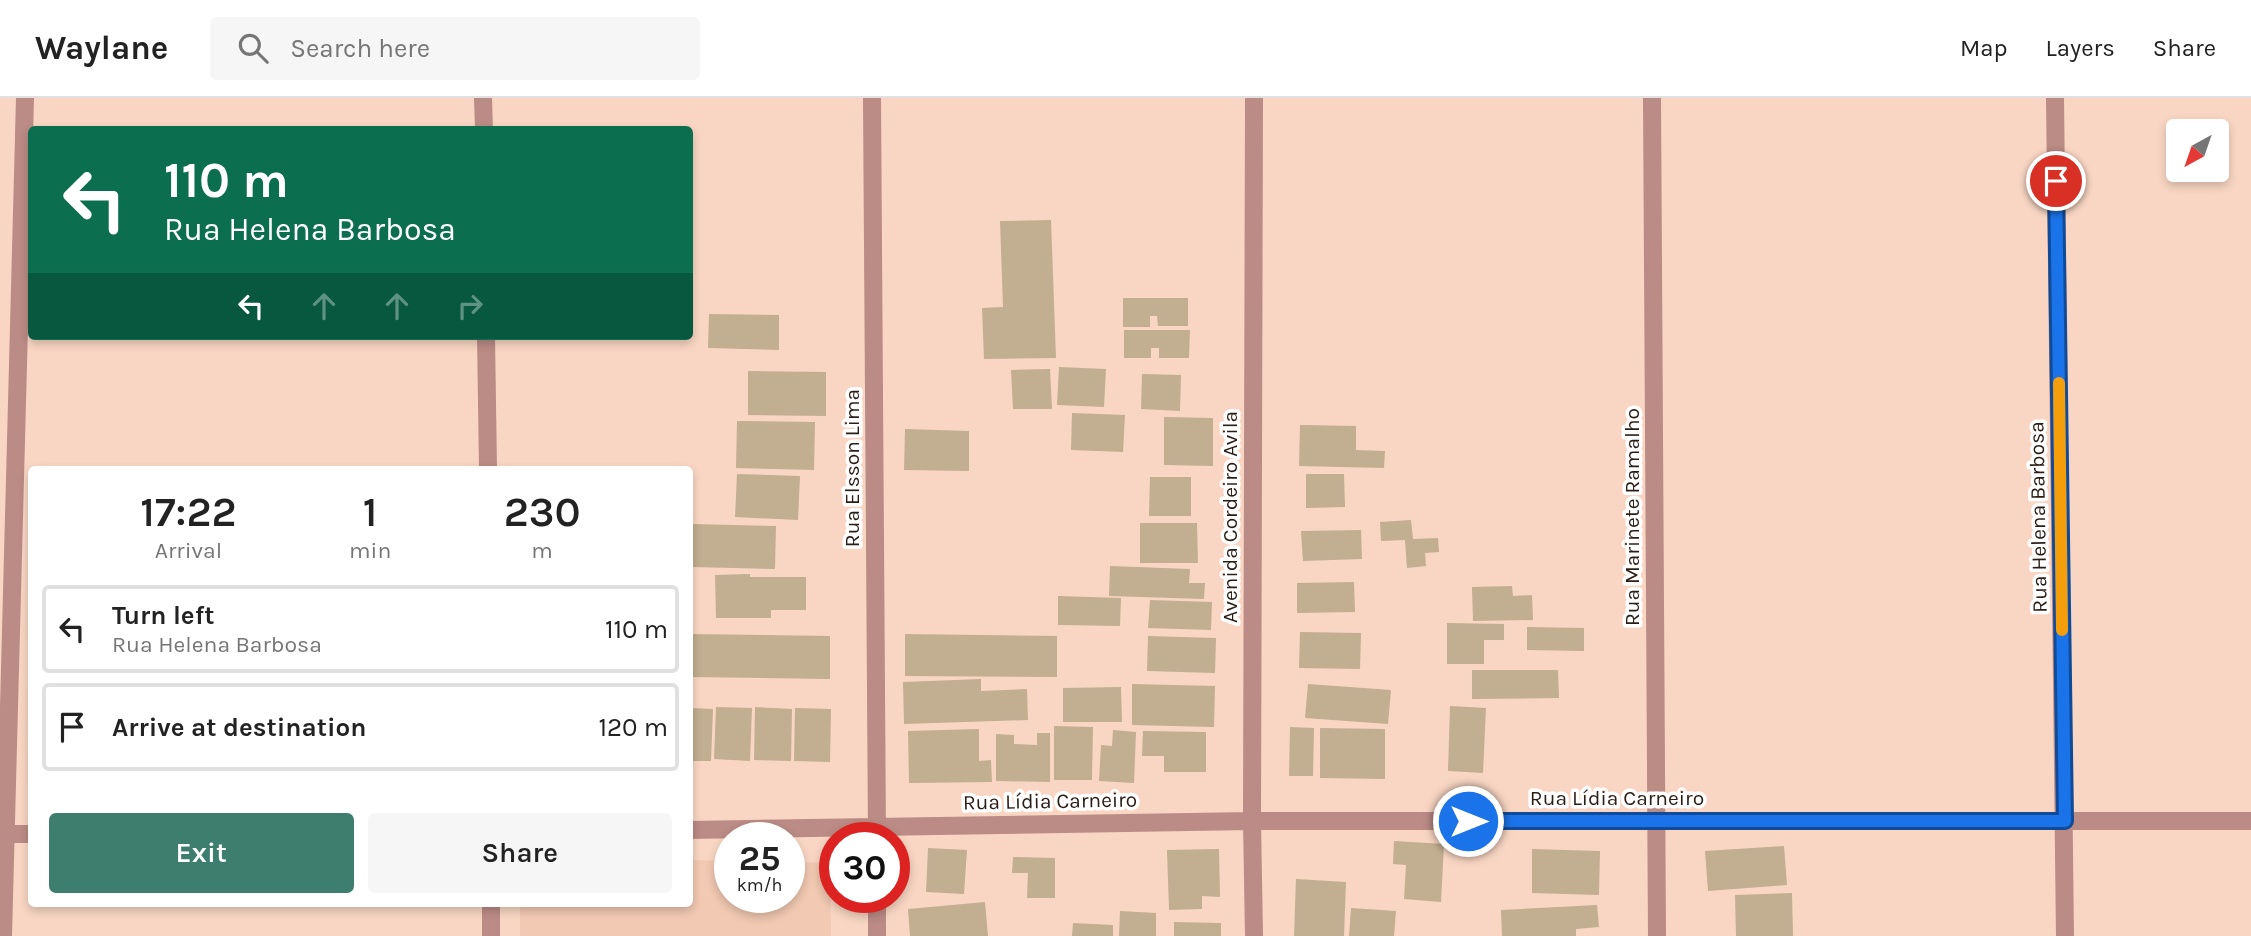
<!DOCTYPE html>
<meta charset="utf-8">
<style>
body{margin:0;font-family:Karla,sans-serif;background:#f6f6f6;color:#222;height:100vh;display:flex;flex-direction:column;font-size:26px;white-space:nowrap}
*{box-sizing:border-box;margin:0}
p{font-size:23px;color:#767676}
.icon{flex:none;width:38px;height:38px;fill:none;stroke:currentColor;stroke-width:2;stroke-linecap:round;stroke-linejoin:round}
.map{position:relative;flex:1;overflow:hidden}
.panel{position:absolute;left:28px;top:368px;width:665px;height:441px;display:flex;flex-direction:column;background:#fff;border-radius:7px;box-shadow:0 4px 10px #0003}
.panel>*{flex:none}
.hud{position:absolute;left:28px;top:28px;width:665px;height:214px;border-radius:7px;box-shadow:0 4px 10px #0003;background:#0b6e4f;color:#fff;overflow:hidden}
.needle{width:46px;rotate:220deg}
.buttons{position:absolute;left:2166px;top:21px;display:grid;gap:14px}
.buttons a{display:grid;place-items:center;width:63px;height:63px;border-radius:7px;background:#fff;box-shadow:0 4px 10px #0003;font-size:35px}
.speed{position:absolute;left:714px;top:724px;display:flex;gap:14px;font-size:35px;font-weight:700;text-align:center}
.speed>*{display:grid;place-content:center;width:91px;height:91px;border-radius:50%;background:#fff;box-shadow:0 4px 10px #0003;line-height:1}
.speed small{font-size:18px;font-weight:400}
.speed .limit{border:10px solid #d22;background:#fff;color:#111}
.pin{position:absolute;display:grid;place-items:center;width:60px;height:60px;color:#fff;margin:-30px;border:4px solid #fff;border-radius:50%;box-shadow:0 2px 7px #0007}
.me{position:absolute;width:77px;margin:-38px;rotate:90deg;stroke-linejoin:round;filter:drop-shadow(0 0 5px #0008)}
.turn{display:flex;align-items:center;gap:24px;height:147px;padding:0 21px;font-size:32px}
.turn .icon{width:91px;height:91px;stroke-width:2.5}
.turn b{display:block;font-size:49px;line-height:60px}
.lanes{display:flex;align-items:center;height:66px;padding:0 21px;background:#0003;justify-content:center;gap:35px;direction:ltr}
.lanes .off{opacity:.35}
.eta{display:flex;justify-content:space-evenly;align-items:center;height:119px;text-align:center}
.eta b{font-size:42px;font-weight:600;line-height:49px}
.cta{display:flex;gap:14px;margin-top:auto;padding:14px 21px}
.cta a{flex:1;height:80px;border-radius:7px;background:#3d7e6e;color:#fff;font-size:28px;font-weight:600;line-height:80px;text-align:center}
.cta a+a{background:#f6f6f6;color:#222}
ul{padding:0;list-style:none}
li{display:flex;align-items:center;gap:21px;height:88px;margin:0 14px 10px;padding:0 7px;border:4px solid #e0e0e0;border-radius:7px}
li div{flex:1}
li b{display:block;font-size:26px}
li em{font-style:normal}
header{display:flex;align-items:center;gap:42px;box-sizing:border-box;height:98px;padding:0 35px;background:#fff;border-bottom:2px solid #e0e0e0}
header strong{font-size:33px}
nav{display:flex;gap:38px;margin-inline-start:auto;font-size:24px}
.search{width:490px;height:63px;background:#f6f6f6;display:flex;align-items:center;gap:18px;box-sizing:border-box;padding:0 24px;border-radius:7px;color:#767676;font-size:26px}
.map>svg:first-child{display:block}
</style>
<header>
<strong>Waylane</strong>
<div class="search"><svg class="icon" aria-label="search" viewBox="0 0 24 24"><circle cx="10" cy="10" r="6"/><path d="M15 15l6 6"/></svg>Search here</div>
<nav><a>Map</a><a>Layers</a><a>Share</a></nav>
</header>
<div class="map">
<svg width="2251" height="838" viewBox="0 0 2251 838">
<rect width="100%" height="100%" fill="#f9d6c3"/>
<path fill="#f2c9b2" d="M690,762L730,763V800H789V764L830,765L831,838H520V805H690Z"/>
<path fill="#c2ae90" d="M1051,122L1056,260L984,261L982,210L1003,209L1000,123Z
M1123,200H1188V228H1158L1157,218H1150V229H1123Z
M709,216L779,217V252L708,250Z
M1124,232H1190L1189,260H1159V250H1151V260H1124Z
M1059,269L1106,271L1104,309L1057,307Z
M1050,271L1052,311H1013L1011,272Z
M748,273L826,274V318L748,317Z
M1142,276L1181,277L1180,313L1141,311Z
M1072,315L1125,317L1123,354L1071,352Z
M1164,319L1213,320V368L1164,367Z
M737,323L815,324L814,372L736,370Z
M1300,327L1356,328V352L1385,353L1384,370L1299,368Z
M905,331L969,333V373L904,372Z
M737,376L800,378L798,422L735,419Z
M1306,376H1344L1345,409L1306,410Z
M1150,379H1191V418H1149Z
M1411,422L1413,441L1438,440L1439,454L1425,455L1426,468L1407,470L1405,442L1381,443L1380,424Z
M1140,425H1197L1198,465H1140Z
M693,426L776,428L775,471L692,469Z
M1361,432L1362,461L1303,463L1301,433Z
M1110,468L1190,471L1189,485H1205L1204,501L1109,498Z
M750,476V479H806V512H771V520H716L715,477Z
M1354,484L1355,514L1297,515V485Z
M1512,488L1513,498L1532,497L1533,522L1473,523L1472,489Z
M1058,498L1121,500L1120,528L1058,527Z
M1150,502L1212,504L1211,532L1148,530Z
M1447,525L1504,526V542H1484V566H1447Z
M1527,529L1584,530V553L1527,552Z
M1300,534L1361,535L1360,571L1299,570Z
M690,536L830,538V581L690,579Z
M905,536L1057,538V579L905,578Z
M1148,538L1216,540L1215,575L1147,573Z
M1472,572H1558L1559,600L1472,601Z
M981,581V593L1027,591L1028,622L904,626L903,584Z
M1132,586L1215,588L1214,629L1132,627Z
M1308,586L1391,592L1388,626L1305,620Z
M1121,589L1122,624H1063V590Z
M1450,608L1486,610L1483,675L1448,673Z
M716,609L752,610L750,663L714,661Z
M755,609L792,611L791,663L754,662Z
M690,610L713,611L711,663H690Z
M795,610L831,611L830,664L794,663Z
M1054,628L1093,629L1092,682H1054Z
M1290,629L1314,630L1313,678H1289Z
M1320,630L1385,631V681L1320,680Z
M979,631V663L991,662L992,684L909,685L908,633Z
M1113,632L1136,634L1134,685L1099,683L1101,647L1112,648Z
M1143,633L1206,634V674H1164V658H1142Z
M1037,635H1050V684L996,683V636L1014,637V646L1037,647Z
M1394,743L1444,746L1441,804L1404,801L1406,767L1393,766Z
M1784,748L1787,787L1708,793L1705,753Z
M928,750L967,752L964,796L926,794Z
M1219,751L1220,799L1202,798V811L1169,812L1167,752Z
M1532,751L1600,753L1599,797L1532,795Z
M1013,759L1055,760V800H1027L1028,775H1012Z
M1296,781L1346,784L1344,838H1294Z
M1792,795L1793,838H1736L1735,797Z
M985,804L988,838H910L908,811Z
M1597,807L1599,829L1576,831V838H1502L1501,812Z
M1351,810L1396,813L1394,838H1349Z
M1120,813L1156,815V838H1119Z
M1174,824L1221,825V838H1174Z
M1073,825L1113,827V838H1072Z"/>
<g fill="none" stroke-linecap="round" stroke-linejoin="round">
<path stroke="#bb8b85" stroke-width="18" d="M483,0L484,32
M872,0L877,740
M1652,0L1657,838
M2055,0L2065,838
M486,238L488,371
M690,732L1252,723H2251
M7,736H32
M877,800V838
M3,838L25,0
M491,838V805
M1254,838L1252,723L1254,0"/>
</g>
<g fill="none" stroke-linecap="round" stroke-linejoin="round">
<g stroke="#114b97" stroke-width="18">
<path id="route" d="M1468,723H2065L2056,83"/>
</g>
<use href="#route" stroke="#1a73e8" stroke-width="12"/>
<path stroke="#f59e0b" stroke-width="12" d="M2059,285L2062,532"/>
</g>
<g text-anchor="middle" stroke-width="7" stroke-linejoin="round" paint-order="stroke">
<g font-size="21" fill="#291d16" stroke="#fff">
<text transform="translate(852 370) rotate(-90)" y="7">Rua Elsson Lima</text>
<text transform="translate(1230 419) rotate(-90)" y="7">Avenida Cordeiro Avila</text>
<text transform="translate(1632 419) rotate(-90)" y="7">Rua Marinete Ramalho</text>
<text transform="translate(2038 419) rotate(-91)" y="7">Rua Helena Barbosa</text>
<text x="1617" y="707">Rua Lídia Carneiro</text>
<text transform="translate(1050 703) rotate(-1)" y="7">Rua Lídia Carneiro</text>
</g>
</g>
</svg>
<div class="buttons">
<a><svg class="needle" viewBox="-14 -14 28 28"><path d="M0-13l5 13h-10z" fill="#e53935"/><path d="M0 13l5-13h-10z" fill="#767676"/></svg></a>
</div>
<div class="speed"><div>25<small>km/h</small></div><div class="limit">30</div></div>
<div class="pin" style="left:2056px;top:83px;background:#d93025"><svg class="icon" aria-label="arrive" viewBox="0 0 24 24"><path d="M6 21V4h12l-3 4 3 4H6"/></svg></div>
<svg class="me" style="left:1468px;top:723px" viewBox="-20 -20 40 40"><circle r="17" fill="#1a73e8" stroke="#fff" stroke-width="3"/><path d="M0-11L8 9 0 5-8 9z" fill="#fff"/></svg>
<div class="hud">
<div class="turn"><svg class="icon" aria-label="left" viewBox="0 0 24 24"><path d="M17 20v-9H6M10 6l-5 5 5 5"/></svg><div><b>110 m</b>Rua Helena Barbosa</div></div>
<div class="lanes"><svg class="icon" aria-label="left" viewBox="0 0 24 24"><path d="M17 20v-9H6M10 6l-5 5 5 5"/></svg><svg class="icon off" aria-label="ahead" viewBox="0 0 24 24"><path d="M12 20V5M6 11l6-6 6 6"/></svg><svg class="icon off" aria-label="ahead" viewBox="0 0 24 24"><path d="M12 20V5M6 11l6-6 6 6"/></svg><svg class="icon off" aria-label="right" viewBox="0 0 24 24"><path d="M7 20v-9h11M14 6l5 5-5 5"/></svg></div>
</div>
<section class="panel">
<div class="eta">
<div><b>17:22</b><p>Arrival</p></div>
<div><b>1</b><p>min</p></div>
<div><b>230</b><p>m</p></div>
</div>
<ul>
<li><svg class="icon" aria-label="left" viewBox="0 0 24 24"><path d="M17 20v-9H6M10 6l-5 5 5 5"/></svg><div><b>Turn left</b><p>Rua Helena Barbosa</p></div><em>110 m</em></li>
<li><svg class="icon" aria-label="arrive" viewBox="0 0 24 24"><path d="M6 21V4h12l-3 4 3 4H6"/></svg><div><b>Arrive at destination</b></div><em>120 m</em></li>
</ul>
<div class="cta"><a>Exit</a><a>Share</a></div>
</section>
</div>
